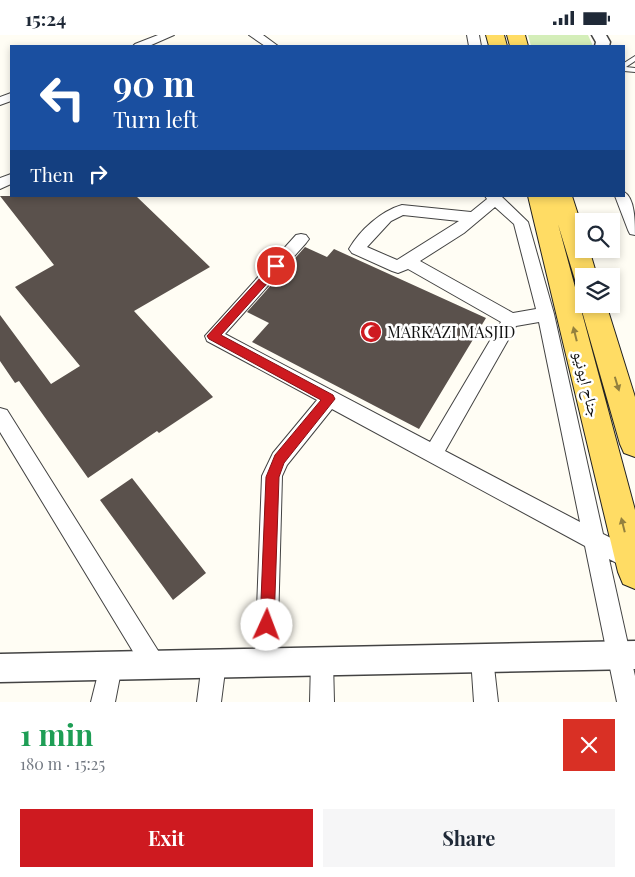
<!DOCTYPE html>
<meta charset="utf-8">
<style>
body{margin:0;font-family:"Playfair Display","Noto Naskh Arabic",serif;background:#f6f6f7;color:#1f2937;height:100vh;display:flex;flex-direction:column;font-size:19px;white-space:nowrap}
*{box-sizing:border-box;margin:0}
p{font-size:16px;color:#747a83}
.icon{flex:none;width:28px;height:28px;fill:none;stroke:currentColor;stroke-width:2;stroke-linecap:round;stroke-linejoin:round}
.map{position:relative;height:667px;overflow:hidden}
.side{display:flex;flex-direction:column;background:#fff;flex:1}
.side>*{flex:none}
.guide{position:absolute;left:10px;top:10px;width:615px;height:152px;border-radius:0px;box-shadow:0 2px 8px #0003;background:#1a4fa0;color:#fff;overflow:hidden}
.fabs{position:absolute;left:575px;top:178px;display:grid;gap:10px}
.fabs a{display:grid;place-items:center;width:45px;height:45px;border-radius:0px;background:#fff;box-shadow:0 2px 8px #0003;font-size:25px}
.pin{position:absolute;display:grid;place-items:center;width:42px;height:42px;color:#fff;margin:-21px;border:2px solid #fff;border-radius:50%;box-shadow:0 1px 5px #0007}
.me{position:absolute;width:55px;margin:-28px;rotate:2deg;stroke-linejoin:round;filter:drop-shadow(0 0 4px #0008)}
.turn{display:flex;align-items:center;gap:18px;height:105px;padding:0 20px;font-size:22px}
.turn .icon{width:65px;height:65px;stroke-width:2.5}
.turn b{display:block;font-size:35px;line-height:42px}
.then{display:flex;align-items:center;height:48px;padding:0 20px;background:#0003;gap:10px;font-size:19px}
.round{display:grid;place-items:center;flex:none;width:52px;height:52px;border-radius:0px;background:#f6f6f7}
.summary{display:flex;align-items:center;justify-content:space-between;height:85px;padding:0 20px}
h1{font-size:30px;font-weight:700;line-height:38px;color:#1e9e55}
.action{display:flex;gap:10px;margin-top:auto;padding:10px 20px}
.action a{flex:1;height:58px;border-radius:0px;background:#ce1a20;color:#fff;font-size:20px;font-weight:700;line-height:58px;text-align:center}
.action a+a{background:#f6f6f7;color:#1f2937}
.status{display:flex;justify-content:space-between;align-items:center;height:35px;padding:0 25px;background:#fff;direction:ltr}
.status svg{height:14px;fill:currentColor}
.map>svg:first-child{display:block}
</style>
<div class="status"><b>15:24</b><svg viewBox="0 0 49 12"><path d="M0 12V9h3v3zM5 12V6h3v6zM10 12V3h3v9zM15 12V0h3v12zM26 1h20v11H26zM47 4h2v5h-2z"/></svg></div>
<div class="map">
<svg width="635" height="667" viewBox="0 0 635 667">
<rect width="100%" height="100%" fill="#fffdf4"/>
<path fill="#d4eeb9" d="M528,0H588L593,11H531Z"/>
<path fill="#5a514c" d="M0,161H136L210,232L134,276L213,362L159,398L157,396L88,443L19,346L15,348L0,326V280L51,349L80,331L15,252L54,230Z
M305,212L327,222L334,214L486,283L419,394L252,307L269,288L247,277Z
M132,443L206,538L173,565L100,465Z"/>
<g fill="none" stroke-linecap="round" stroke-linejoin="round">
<g stroke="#434343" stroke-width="2">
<path id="service" d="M635,21V26L626,32L635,33V37L624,36V28Z"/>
</g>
<g stroke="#434343" stroke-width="2">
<path id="minor" d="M158,0H174L149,11H133L135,9Z
M249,0H263L278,11H265Z
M467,0H479L481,11H469Z
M11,58V66L0,70V62Z
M11,139V149L0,154V143Z
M624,157C635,163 635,187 635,200L630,199L628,195L615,161H624Z
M485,161H501L528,187L554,279L603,499L635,515V534L632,536L609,524L635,641V667H617L585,511L332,374L287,430L282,441L277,627L274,635L266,638L258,635L255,627L262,441L273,418L317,365L207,306L205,301L296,200L301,199L306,200L309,204L306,208L225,299L430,407L501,287L408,234L398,238L392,236L352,218L349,214C360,195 381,176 402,170L471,177L487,164ZM495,172L514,189L536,274L513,278L420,226L464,198ZM403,180L459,186L397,225L367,212L391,186ZM539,287L580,487L445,416L516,291Z
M0,373L7,375L162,622L166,630L162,638L154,642L146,638L0,397Z
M482,612L490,615L493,623L498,667H474L471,623L474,615Z
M322,615L330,618L333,626L334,667H310L311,626L314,618Z
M214,616L222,620L226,628L221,667H197L202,628L206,620Z
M110,619L118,623L122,631L115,667H91L102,623Z"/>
</g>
<g stroke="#434343" stroke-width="3">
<path id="tertiary" d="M592,0H606L610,7L609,11H595L596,7Z
M635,606V634L0,647V619Z"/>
</g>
<g stroke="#212121" stroke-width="2">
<path id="primary" d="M486,0H504L507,11H489Z
M507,0H525L528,11H510Z
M528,161H572L584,198V214H589L597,241H584V250L576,248L558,189L635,475V554L623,549L618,537Z
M584,262V269H606L635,362V422L624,418L620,409L580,269Z"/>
</g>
<use href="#service" fill="#fff" fill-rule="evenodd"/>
<use href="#minor" fill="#fff" fill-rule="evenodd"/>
<use href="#tertiary" fill="#fff" fill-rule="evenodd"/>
<use href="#primary" fill="#ffdc64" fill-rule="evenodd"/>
</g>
<defs><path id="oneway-solid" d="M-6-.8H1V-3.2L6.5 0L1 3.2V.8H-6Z" transform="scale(1.25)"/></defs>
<g fill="#93803e">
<use href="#oneway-solid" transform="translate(575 299) rotate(-104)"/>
<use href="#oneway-solid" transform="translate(617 349) rotate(73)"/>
<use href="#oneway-solid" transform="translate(623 490) rotate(-104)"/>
</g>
<path fill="#ce1a20" stroke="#861115" d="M276,228L280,229V234L221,300L333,360L335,364L284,428L279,442L274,590L272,595L267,597L262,595L260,590L266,442L275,420L321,365L209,304L207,301L273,229Z"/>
<defs>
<g id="mosque-disc" transform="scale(1.125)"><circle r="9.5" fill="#ce1a20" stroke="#fff"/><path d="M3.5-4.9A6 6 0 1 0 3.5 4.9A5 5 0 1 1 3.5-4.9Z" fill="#fff"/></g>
</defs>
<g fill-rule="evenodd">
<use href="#mosque-disc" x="371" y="297"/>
</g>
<g text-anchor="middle" stroke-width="5" stroke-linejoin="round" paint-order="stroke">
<g font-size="16" fill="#101010" stroke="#fff" text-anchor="start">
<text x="387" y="303">MARKAZI MASJID</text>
</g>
<g font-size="16" fill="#101010" stroke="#fff">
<text transform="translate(587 349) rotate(76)" y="6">جناح ایونیو</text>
</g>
</g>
</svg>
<div class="fabs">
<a><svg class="icon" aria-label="search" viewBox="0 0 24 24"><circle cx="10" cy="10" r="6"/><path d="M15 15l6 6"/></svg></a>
<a><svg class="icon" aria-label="layers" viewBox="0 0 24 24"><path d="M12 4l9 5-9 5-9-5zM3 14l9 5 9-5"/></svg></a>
</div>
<div class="pin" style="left:276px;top:231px;background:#d93025"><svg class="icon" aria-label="arrive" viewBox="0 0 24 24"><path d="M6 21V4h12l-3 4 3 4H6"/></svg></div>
<svg class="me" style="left:267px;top:590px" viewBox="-20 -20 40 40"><circle r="19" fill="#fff"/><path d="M0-13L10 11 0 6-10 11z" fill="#ce1a20"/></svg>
<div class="guide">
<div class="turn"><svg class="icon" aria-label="left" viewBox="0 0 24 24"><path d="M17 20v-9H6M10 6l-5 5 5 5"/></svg><div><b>90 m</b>Turn left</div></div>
<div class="then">Then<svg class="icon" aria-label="right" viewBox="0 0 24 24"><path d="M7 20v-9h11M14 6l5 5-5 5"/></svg></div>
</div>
</div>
<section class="side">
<div class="summary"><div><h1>1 min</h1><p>180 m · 15:25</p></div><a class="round" style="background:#d93025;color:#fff"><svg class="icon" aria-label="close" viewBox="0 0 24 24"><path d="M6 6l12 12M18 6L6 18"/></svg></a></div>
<div class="action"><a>Exit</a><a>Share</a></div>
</section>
